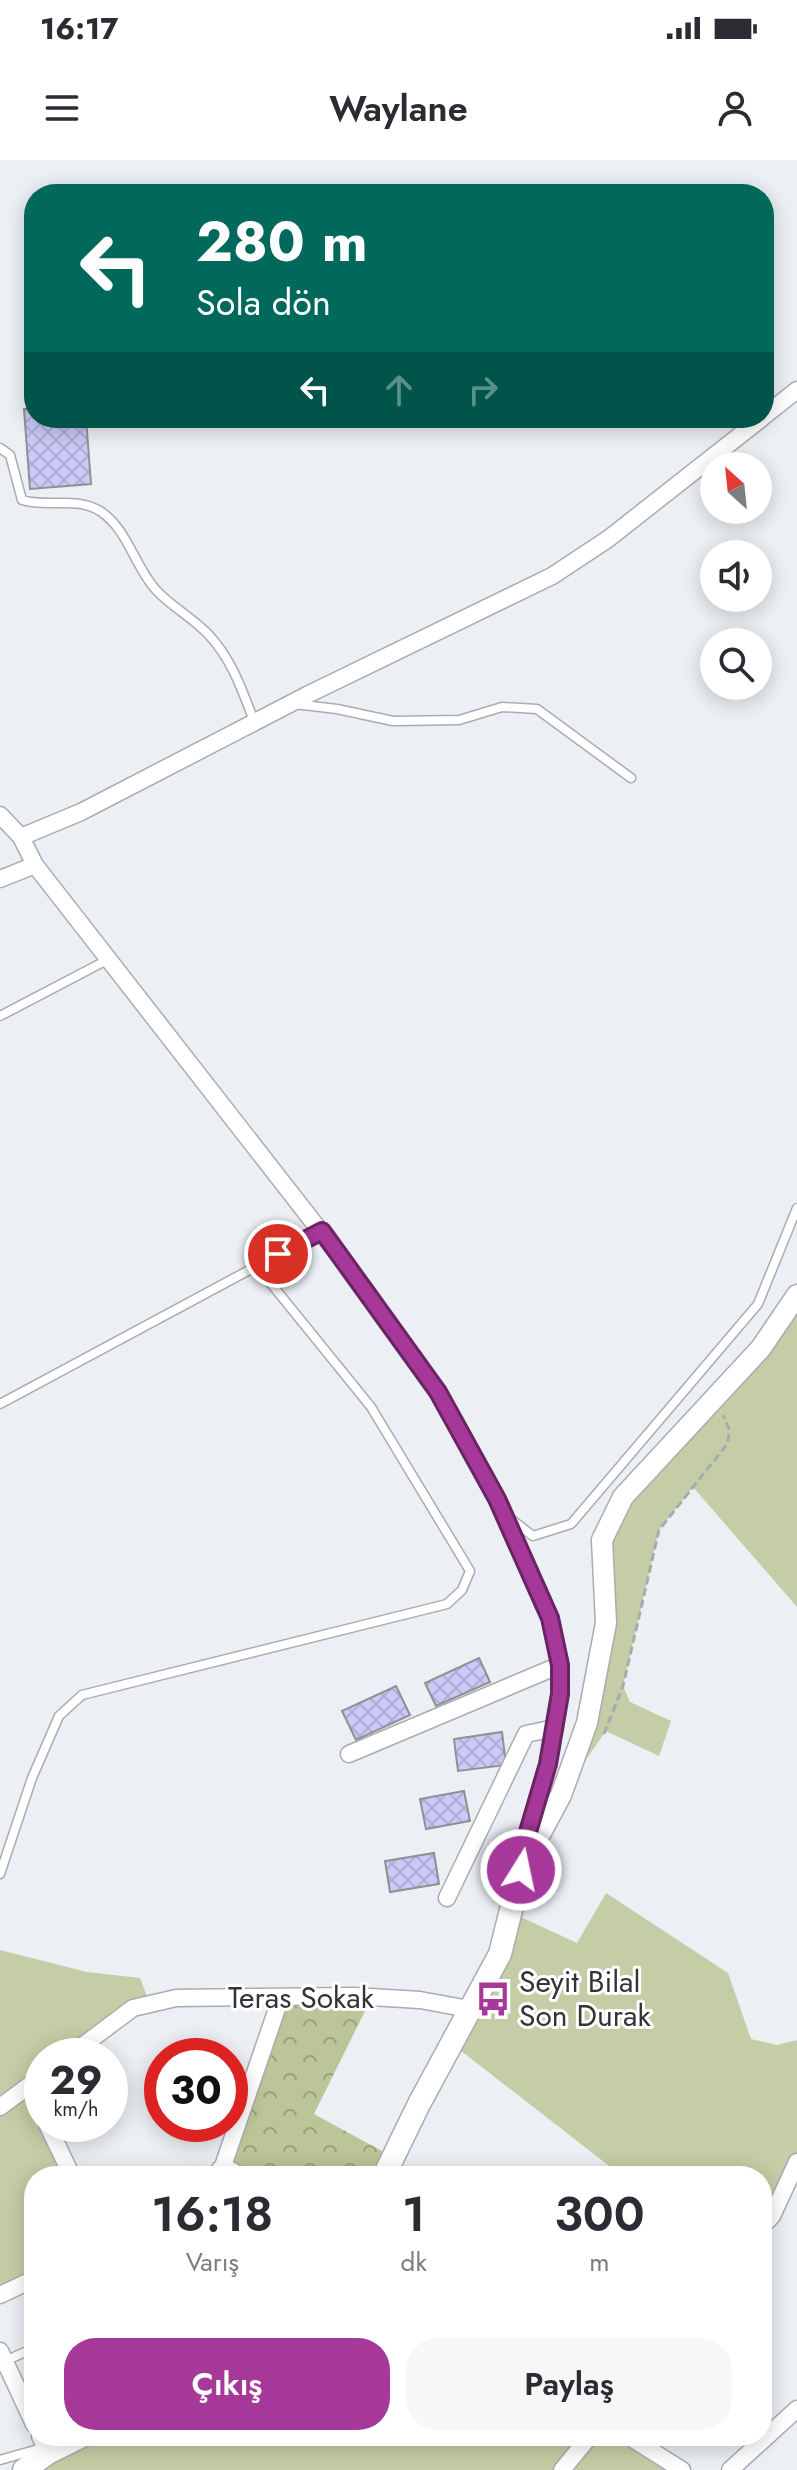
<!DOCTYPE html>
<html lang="tr">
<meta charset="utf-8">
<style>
body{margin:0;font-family:Jost,sans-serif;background:#f7f7f7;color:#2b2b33;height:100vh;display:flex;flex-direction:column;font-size:30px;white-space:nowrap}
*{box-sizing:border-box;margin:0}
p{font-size:26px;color:#7c7c81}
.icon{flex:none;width:44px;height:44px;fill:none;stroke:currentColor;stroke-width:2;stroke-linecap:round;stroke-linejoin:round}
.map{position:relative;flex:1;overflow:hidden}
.details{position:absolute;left:24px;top:2006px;width:748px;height:280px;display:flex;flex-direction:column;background:#fff;border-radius:32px;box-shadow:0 4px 20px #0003}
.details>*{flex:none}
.guide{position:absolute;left:24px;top:24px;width:750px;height:244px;border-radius:32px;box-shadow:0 4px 20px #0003;background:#00695c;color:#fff;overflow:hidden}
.needle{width:52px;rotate:333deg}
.fabs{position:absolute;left:700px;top:292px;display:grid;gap:16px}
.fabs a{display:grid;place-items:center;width:72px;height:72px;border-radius:50%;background:#fff;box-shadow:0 4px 20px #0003;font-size:40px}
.speed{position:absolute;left:24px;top:1878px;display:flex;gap:16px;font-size:40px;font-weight:700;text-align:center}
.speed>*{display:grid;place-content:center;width:104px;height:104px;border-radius:50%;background:#fff;box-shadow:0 4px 20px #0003;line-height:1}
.speed small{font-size:20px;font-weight:400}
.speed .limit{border:12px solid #d22;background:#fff;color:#111}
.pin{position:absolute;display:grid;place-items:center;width:68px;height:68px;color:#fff;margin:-34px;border:4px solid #fff;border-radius:50%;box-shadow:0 2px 8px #0007}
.me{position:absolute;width:88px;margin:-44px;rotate:10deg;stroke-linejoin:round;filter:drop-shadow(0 0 6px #0008)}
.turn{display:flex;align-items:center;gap:28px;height:168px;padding:0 40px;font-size:36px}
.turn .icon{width:104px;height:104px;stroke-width:2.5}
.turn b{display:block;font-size:56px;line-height:68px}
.lanes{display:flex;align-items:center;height:76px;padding:0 40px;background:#0003;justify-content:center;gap:40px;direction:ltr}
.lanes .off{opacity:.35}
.eta{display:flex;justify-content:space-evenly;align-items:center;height:136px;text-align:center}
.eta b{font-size:48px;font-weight:600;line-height:56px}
.action{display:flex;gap:16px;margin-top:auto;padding:16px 40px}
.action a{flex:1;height:92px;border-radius:32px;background:#a53898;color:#fff;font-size:32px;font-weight:600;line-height:92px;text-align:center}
.action a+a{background:#f7f7f7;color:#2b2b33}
.status{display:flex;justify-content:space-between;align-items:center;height:56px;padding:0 40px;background:#fff;direction:ltr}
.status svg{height:22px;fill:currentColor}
header{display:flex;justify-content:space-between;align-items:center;height:104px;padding:0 40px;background:#fff;font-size:36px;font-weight:600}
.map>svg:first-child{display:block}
</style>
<div class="status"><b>16:17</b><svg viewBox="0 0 49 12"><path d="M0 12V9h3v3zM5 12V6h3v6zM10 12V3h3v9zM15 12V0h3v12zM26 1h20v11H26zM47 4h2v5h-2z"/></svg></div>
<header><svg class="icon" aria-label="menu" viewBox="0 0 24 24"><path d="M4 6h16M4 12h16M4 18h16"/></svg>Waylane<svg class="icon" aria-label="person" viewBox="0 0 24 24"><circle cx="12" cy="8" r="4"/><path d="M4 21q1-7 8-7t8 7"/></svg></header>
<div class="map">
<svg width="797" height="2310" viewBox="0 0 797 2310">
<defs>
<pattern id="forest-crowns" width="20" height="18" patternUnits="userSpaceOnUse" patternTransform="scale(2)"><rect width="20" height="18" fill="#bbc597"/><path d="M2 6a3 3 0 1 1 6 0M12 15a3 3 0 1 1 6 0" fill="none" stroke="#99a17c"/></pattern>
<pattern id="building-cross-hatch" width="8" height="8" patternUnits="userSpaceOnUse" patternTransform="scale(2)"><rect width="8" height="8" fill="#cac9f7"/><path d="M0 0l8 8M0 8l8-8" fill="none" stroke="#aeadd4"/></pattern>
</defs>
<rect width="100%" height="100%" fill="#eceff3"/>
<path fill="#c4cda5" d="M797,1135V1447L693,1327L659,1370L623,1526L630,1542L671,1561L659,1596L606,1571L561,1635L587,1563L602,1403L623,1337Z
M606,1733L728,1813L751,1879L777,1885L797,1880V2002L762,2066V2016H622L451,1883L510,1752L577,1783Z
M0,1790L87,1812L140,1818L150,1844L69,1896H42V1916L28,1926L72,2016H34V2119L0,2135Z
M82,2276H628L682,2310H24Z"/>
<path fill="url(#forest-crowns)" d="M281,1837H372L314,1954L393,1997L384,2016H241L223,2006Z"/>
<path fill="url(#building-cross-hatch)" stroke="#909094" stroke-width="2" d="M24,249H34V258H86L91,324L30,329Z
M479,1498L490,1522L436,1546L425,1523Z
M396,1526L410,1555L356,1580L342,1551Z
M502,1572L506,1605L458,1611L454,1579Z
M464,1631L470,1661L426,1669L420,1639Z
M434,1693L439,1724L390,1732L385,1701Z"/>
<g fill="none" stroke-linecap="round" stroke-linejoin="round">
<g stroke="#a9acb0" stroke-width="11">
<path id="service" d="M0,288L10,295L22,340C49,348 75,336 100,351C128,369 135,408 157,431C172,447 193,458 209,475C232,500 242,530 254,561
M294,544L337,549L393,561L459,560L502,547L537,549L631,618
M0,856L109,799
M0,1244L320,1072
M511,1359L533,1376L571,1364L758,1144L797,1048
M0,1714L32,1618L59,1556L82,1535L447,1444L462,1430L470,1411L371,1247L256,1105
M5,2201L34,2188
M0,2300L42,2288"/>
</g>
<g stroke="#a9acb0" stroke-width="19">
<path id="minor" d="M764,256L797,230
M0,655L21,677L35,705L342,1099L438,1232L497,1339L550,1458L560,1505V1534L548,1604L528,1672L523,1697
M21,677L81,652L307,535L552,416L608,379L762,258
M0,719L35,705
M349,1594L560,1505
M447,1738L526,1574L555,1568
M69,1896L133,1848L176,1838L354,1836L420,1840L469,1849
M28,1926L42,1954
M0,1947L42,1916
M47,1964L72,2016
M223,2006L241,2016
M214,2016L223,2006L281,1837
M762,2066L772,2056L797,2002
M0,2135L34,2119
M0,2191L34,2264
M40,2276L48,2293
M628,2276L682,2310
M562,2310L590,2276
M730,2310L797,2249"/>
</g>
<g stroke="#a9acb0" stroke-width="23">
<path id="tertiary" d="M521,1710L561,1635L587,1563L606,1463L602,1380L623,1337L761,1188L797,1135"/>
</g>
<g stroke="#a9acb0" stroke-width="25">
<path id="secondary" d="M384,2016L419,1944L500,1794L521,1710
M24,2310L48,2293L82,2276"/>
</g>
<path stroke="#a8abae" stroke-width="3" stroke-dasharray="8 4" stroke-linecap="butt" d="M604,1574L623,1526L659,1370L728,1283L729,1269L723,1255"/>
<use href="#service" stroke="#fff" stroke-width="8"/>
<use href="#minor" stroke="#fff" stroke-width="16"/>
<use href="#tertiary" stroke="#fff" stroke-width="20"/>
<use href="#secondary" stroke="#fff" stroke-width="22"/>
</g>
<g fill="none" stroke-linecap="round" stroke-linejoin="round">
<g stroke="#6b2463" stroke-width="20">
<path id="route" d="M278,1094L322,1071L438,1232L497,1339L550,1458L560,1505V1534L548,1604L528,1672L521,1710"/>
</g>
<use href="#route" stroke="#a53898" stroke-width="14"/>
</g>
<defs>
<g id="bus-bare" transform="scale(2.76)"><path d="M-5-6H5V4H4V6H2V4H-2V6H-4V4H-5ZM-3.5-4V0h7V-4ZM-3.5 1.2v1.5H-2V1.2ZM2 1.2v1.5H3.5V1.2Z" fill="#a53898" stroke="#fff" stroke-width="2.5" paint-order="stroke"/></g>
</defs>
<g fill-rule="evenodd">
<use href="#bus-bare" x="493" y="1839"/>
</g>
<g text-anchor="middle" stroke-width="6" stroke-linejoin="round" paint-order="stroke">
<g font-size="30" fill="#323435" stroke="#fff" text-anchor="start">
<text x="519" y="1832">Seyit Bilal<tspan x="519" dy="34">Son Durak</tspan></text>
</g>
<g font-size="30" fill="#323435" stroke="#fff">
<text x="301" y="1848">Teras Sokak</text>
</g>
</g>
</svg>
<div class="fabs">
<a><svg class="needle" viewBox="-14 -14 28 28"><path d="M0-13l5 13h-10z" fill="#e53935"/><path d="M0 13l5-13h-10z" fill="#7c7c81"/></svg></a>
<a><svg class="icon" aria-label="sound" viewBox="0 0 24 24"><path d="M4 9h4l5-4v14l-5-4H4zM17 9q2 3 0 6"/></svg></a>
<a><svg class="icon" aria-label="search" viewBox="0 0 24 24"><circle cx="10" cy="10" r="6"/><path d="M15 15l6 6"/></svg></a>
</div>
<div class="speed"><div>29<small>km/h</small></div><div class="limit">30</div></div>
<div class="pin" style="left:278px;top:1094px;background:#d93025"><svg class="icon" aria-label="arrive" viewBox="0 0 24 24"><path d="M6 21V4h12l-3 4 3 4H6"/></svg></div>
<svg class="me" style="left:521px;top:1710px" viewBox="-20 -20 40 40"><circle r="17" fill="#a53898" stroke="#fff" stroke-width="3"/><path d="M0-11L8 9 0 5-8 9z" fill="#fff"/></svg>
<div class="guide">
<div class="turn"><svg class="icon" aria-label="left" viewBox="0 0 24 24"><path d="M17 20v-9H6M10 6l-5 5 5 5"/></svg><div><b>280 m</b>Sola dön</div></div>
<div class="lanes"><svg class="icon" aria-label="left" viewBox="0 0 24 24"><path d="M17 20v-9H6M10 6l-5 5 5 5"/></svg><svg class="icon off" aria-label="ahead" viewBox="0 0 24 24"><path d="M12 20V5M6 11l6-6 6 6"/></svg><svg class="icon off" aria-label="right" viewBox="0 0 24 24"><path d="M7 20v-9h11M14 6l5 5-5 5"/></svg></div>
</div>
<section class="details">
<div class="eta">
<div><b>16:18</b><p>Varış</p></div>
<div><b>1</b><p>dk</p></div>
<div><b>300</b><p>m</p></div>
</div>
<div class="action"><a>Çıkış</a><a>Paylaş</a></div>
</section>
</div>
